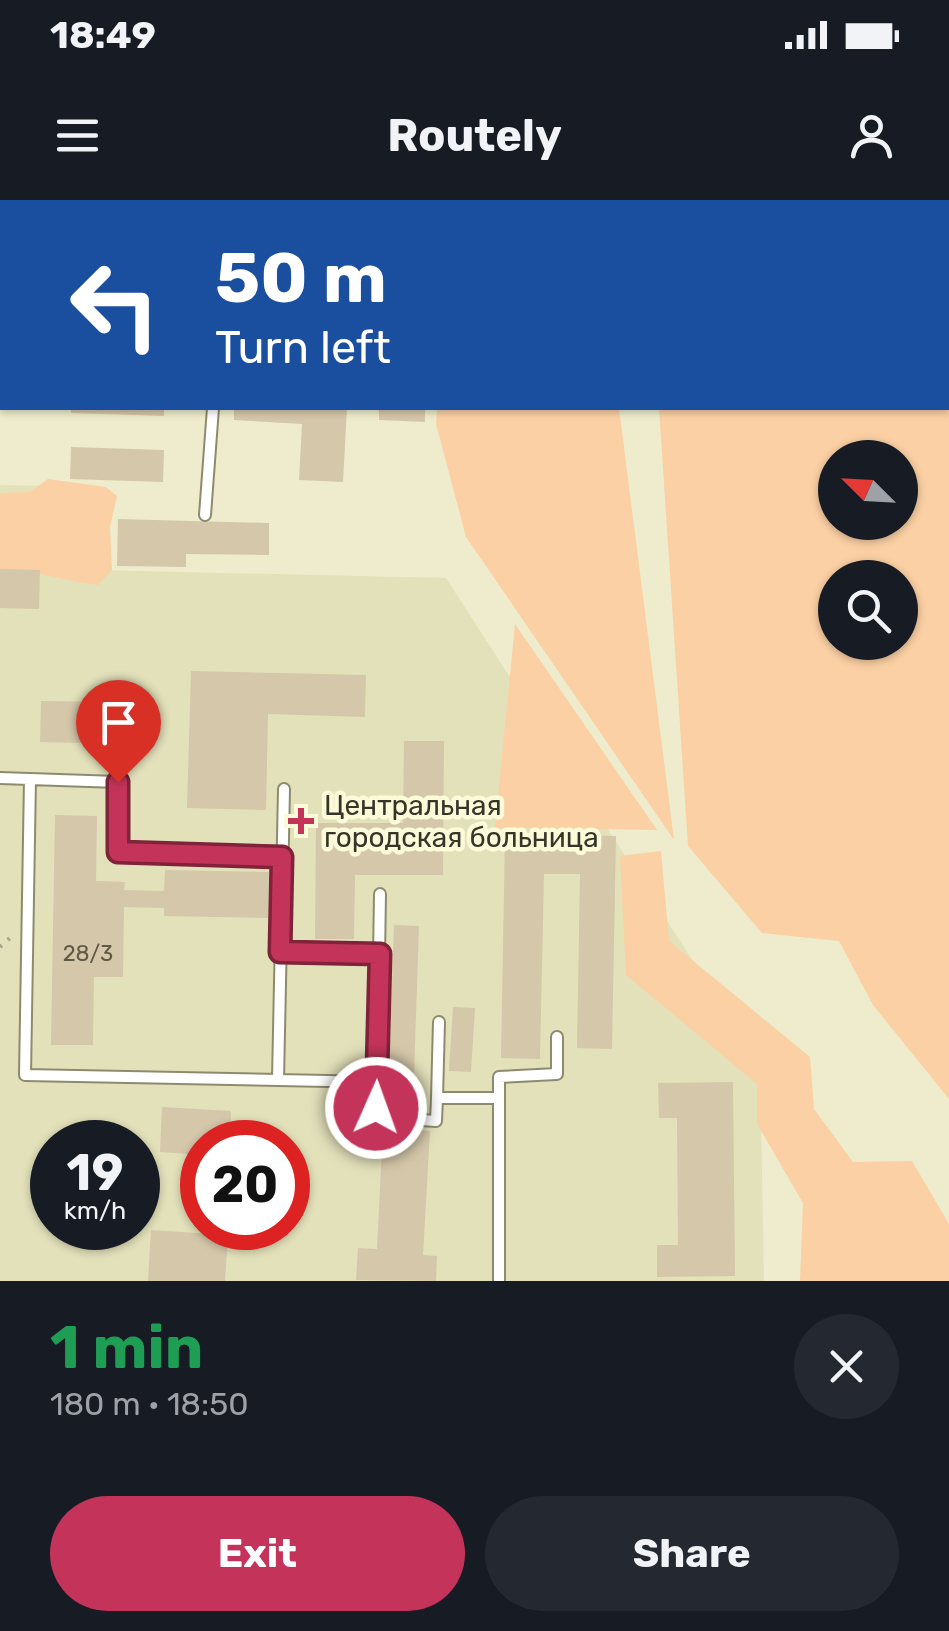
<!DOCTYPE html>
<meta charset="utf-8">
<style>
body{margin:0;font-family:Rubik,sans-serif;background:#242831;color:#f1f3f6;height:100vh;display:flex;flex-direction:column;font-size:38px;white-space:nowrap}
*{box-sizing:border-box;margin:0}
p{font-size:32px;color:#9ea1a6}
.icon{flex:none;width:55px;height:55px;fill:none;stroke:currentColor;stroke-width:2;stroke-linecap:round;stroke-linejoin:round}
.map{position:relative;height:1081px;overflow:hidden}
.panel{display:flex;flex-direction:column;background:#171b24;flex:1}
.panel>*{flex:none}
.top-card{position:absolute;left:0px;top:0px;width:950px;height:210px;box-shadow:0 2px 8px #0004;background:#1a4fa0;color:#fff;overflow:hidden}
.needle{width:65px;rotate:294deg}
.fabs{position:absolute;left:818px;top:240px;display:grid;gap:20px}
.fabs a{display:grid;place-items:center;width:100px;height:100px;border-radius:50%;background:#171b24;box-shadow:0 2px 8px #0004;font-size:50px}
.speed{position:absolute;left:30px;top:920px;display:flex;gap:20px;font-size:50px;font-weight:700;text-align:center}
.speed>*{display:grid;place-content:center;width:130px;height:130px;border-radius:50%;background:#171b24;box-shadow:0 2px 8px #0004;line-height:1}
.speed small{font-size:25px;font-weight:400}
.speed .limit{border:15px solid #d22;background:#fff;color:#111}
.pin{position:absolute;display:grid;place-items:center;width:85px;height:85px;color:#fff;margin:-102px -42px;border-radius:50% 50% 50% 0;rotate:-45deg;box-shadow:0 0 10px #0007}
.pin .icon{rotate:45deg}
.me{position:absolute;width:110px;margin:-55px;rotate:2deg;stroke-linejoin:round;filter:drop-shadow(0 0 8px #0008)}
.turn{display:flex;align-items:center;gap:35px;height:210px;padding:0 50px;font-size:45px}
.turn .icon{width:130px;height:130px;stroke-width:2.5}
.turn b{display:block;font-size:70px;line-height:85px}
.round{display:grid;place-items:center;flex:none;width:105px;height:105px;border-radius:52px;background:#242831}
.summary{display:flex;align-items:center;justify-content:space-between;height:170px;padding:0 50px}
h1{font-size:60px;font-weight:700;line-height:75px;color:#1e9e55}
.primary-button{display:flex;gap:20px;margin-top:auto;padding:20px 50px}
.primary-button a{flex:1;height:115px;border-radius:60px;background:#c4345a;color:#fff;font-size:40px;font-weight:700;line-height:115px;text-align:center}
.primary-button a+a{background:#242831;color:#f1f3f6}
.status{display:flex;justify-content:space-between;align-items:center;height:70px;padding:0 50px;background:#171b24;direction:ltr}
.status svg{height:28px;fill:currentColor}
header{display:flex;justify-content:space-between;align-items:center;height:130px;padding:0 50px;background:#171b24;font-size:45px;font-weight:700}
.map>svg:first-child{display:block}
</style>
<div class="status"><b>18:49</b><svg viewBox="0 0 49 12"><path d="M0 12V9h3v3zM5 12V6h3v6zM10 12V3h3v9zM15 12V0h3v12zM26 1h20v11H26zM47 4h2v5h-2z"/></svg></div>
<header><svg class="icon" aria-label="menu" viewBox="0 0 24 24"><path d="M4 6h16M4 12h16M4 18h16"/></svg>Routely<svg class="icon" aria-label="person" viewBox="0 0 24 24"><circle cx="12" cy="8" r="4"/><path d="M4 21q1-7 8-7t8 7"/></svg></header>
<div class="map">
<svg width="949" height="1081" viewBox="0 0 949 1081">
<rect width="100%" height="100%" fill="#eeeccc"/>
<path fill="#e3e1ba" fill-rule="evenodd" d="M0,285L96,287L95,370L446,378L760,865L764,1081H0ZM52,942H138V1028H52ZM202,942H288V1028H202Z"/>
<path fill="#fbd0a4" fill-rule="evenodd" d="M700,0H949V899L873,805L839,741L762,733L688,646L659,208H948V2ZM835,258H900V322H835ZM835,378H900V442H835Z
M437,208H619L674,640L466,337L436,224Z
M48,279L106,287L117,296L110,327L112,370L98,385C64,381 35,370 0,369V293L30,292Z
M515,424L657,630L495,627Z
M661,651L669,741L810,857L814,909L853,962L912,961L949,1024V1081H800L803,1003L757,924V884L626,775L620,656Z"/>
<path fill="#d5c7aa" d="M71,208H164V216L71,213Z
M234,208H347L343,282L299,280L302,224L234,220Z
M379,208H425V222L379,220Z
M71,247L164,250L163,282L70,279Z
M118,319L269,323V355L186,354V367L117,366Z
M0,369L40,370L39,409L0,408Z
M191,471L366,475L365,517L268,514L266,610L187,608Z
M41,501L122,502L121,544L40,542Z
M404,541H444L443,675H355L354,739H315L316,623H403Z
M55,615L97,616L96,681L125,682L124,690L164,691L165,670L269,672L268,718L164,716V708L124,707L123,777H94L93,845H51Z
M505,634L616,636L612,849L577,848L580,674H544L540,859L501,858Z
M394,725L419,726L413,905L388,903Z
M453,807L475,808L471,872L449,871Z
M733,882L735,1076L657,1077V1045H678L677,918H659L658,883Z
M162,907L231,911L230,942H202V955L160,952Z
M383,928L430,931L423,1055L437,1056L436,1081L356,1080L358,1048L377,1049Z
M151,1030L228,1035L225,1081H148Z"/>
<g fill="none" stroke-linecap="round" stroke-linejoin="round">
<g stroke="#8d8b6e" stroke-width="14">
<path id="lane" d="M0,71H2
M205,315L213,208
M0,578L118,582V651L282,657
M30,579L25,875L377,882L375,917L436,921L437,898H499
M280,752L379,753
M278,880L284,589
M377,882L380,694
M437,898L439,822
M499,1081V877L557,874V837"/>
</g>
<path stroke="#a6a48c" stroke-width="4" stroke-dasharray="2.5 8" stroke-linecap="butt" d="M0,747L11,737"/>
<use href="#lane" stroke="#fff" stroke-width="10"/>
</g>
<g fill="none" stroke-linecap="round" stroke-linejoin="round">
<g stroke="#7f223a" stroke-width="25">
<path id="route" d="M118,582V652L282,657L280,752L380,754L376,908"/>
</g>
<use href="#route" stroke="#c4345a" stroke-width="18"/>
</g>
<path fill="#c4345a" stroke="#fbfad9" stroke-width="4" d="M296 606h10v10h10v10h-10v10h-10v-10h-10v-10h10z"/>
<g text-anchor="middle" stroke-width="9" stroke-linejoin="round" paint-order="stroke">
<g font-size="22" fill="#5e5a48">
<text x="88" y="761">28/3</text>
</g>
<g font-size="28" fill="#363528" stroke="#fbfad9" text-anchor="start">
<text x="324" y="615">Центральная<tspan x="324" dy="32">городская больница</tspan></text>
</g>
</g>
</svg>
<div class="fabs">
<a><svg class="needle" viewBox="-14 -14 28 28"><path d="M0-13l5 13h-10z" fill="#e53935"/><path d="M0 13l5-13h-10z" fill="#9ea1a6"/></svg></a>
<a><svg class="icon" aria-label="search" viewBox="0 0 24 24"><circle cx="10" cy="10" r="6"/><path d="M15 15l6 6"/></svg></a>
</div>
<div class="speed"><div>19<small>km/h</small></div><div class="limit">20</div></div>
<div class="pin" style="left:118px;top:582px;background:#d93025"><svg class="icon" aria-label="arrive" viewBox="0 0 24 24"><path d="M6 21V4h12l-3 4 3 4H6"/></svg></div>
<svg class="me" style="left:376px;top:908px" viewBox="-20 -20 40 40"><circle r="17" fill="#c4345a" stroke="#fff" stroke-width="3"/><path d="M0-11L8 9 0 5-8 9z" fill="#fff"/></svg>
<div class="top-card">
<div class="turn"><svg class="icon" aria-label="left" viewBox="0 0 24 24"><path d="M17 20v-9H6M10 6l-5 5 5 5"/></svg><div><b>50 m</b>Turn left</div></div>
</div>
</div>
<section class="panel">
<div class="summary"><div><h1>1 min</h1><p>180 m · 18:50</p></div><a class="round"><svg class="icon" aria-label="close" viewBox="0 0 24 24"><path d="M6 6l12 12M18 6L6 18"/></svg></a></div>
<div class="primary-button"><a>Exit</a><a>Share</a></div>
</section>
